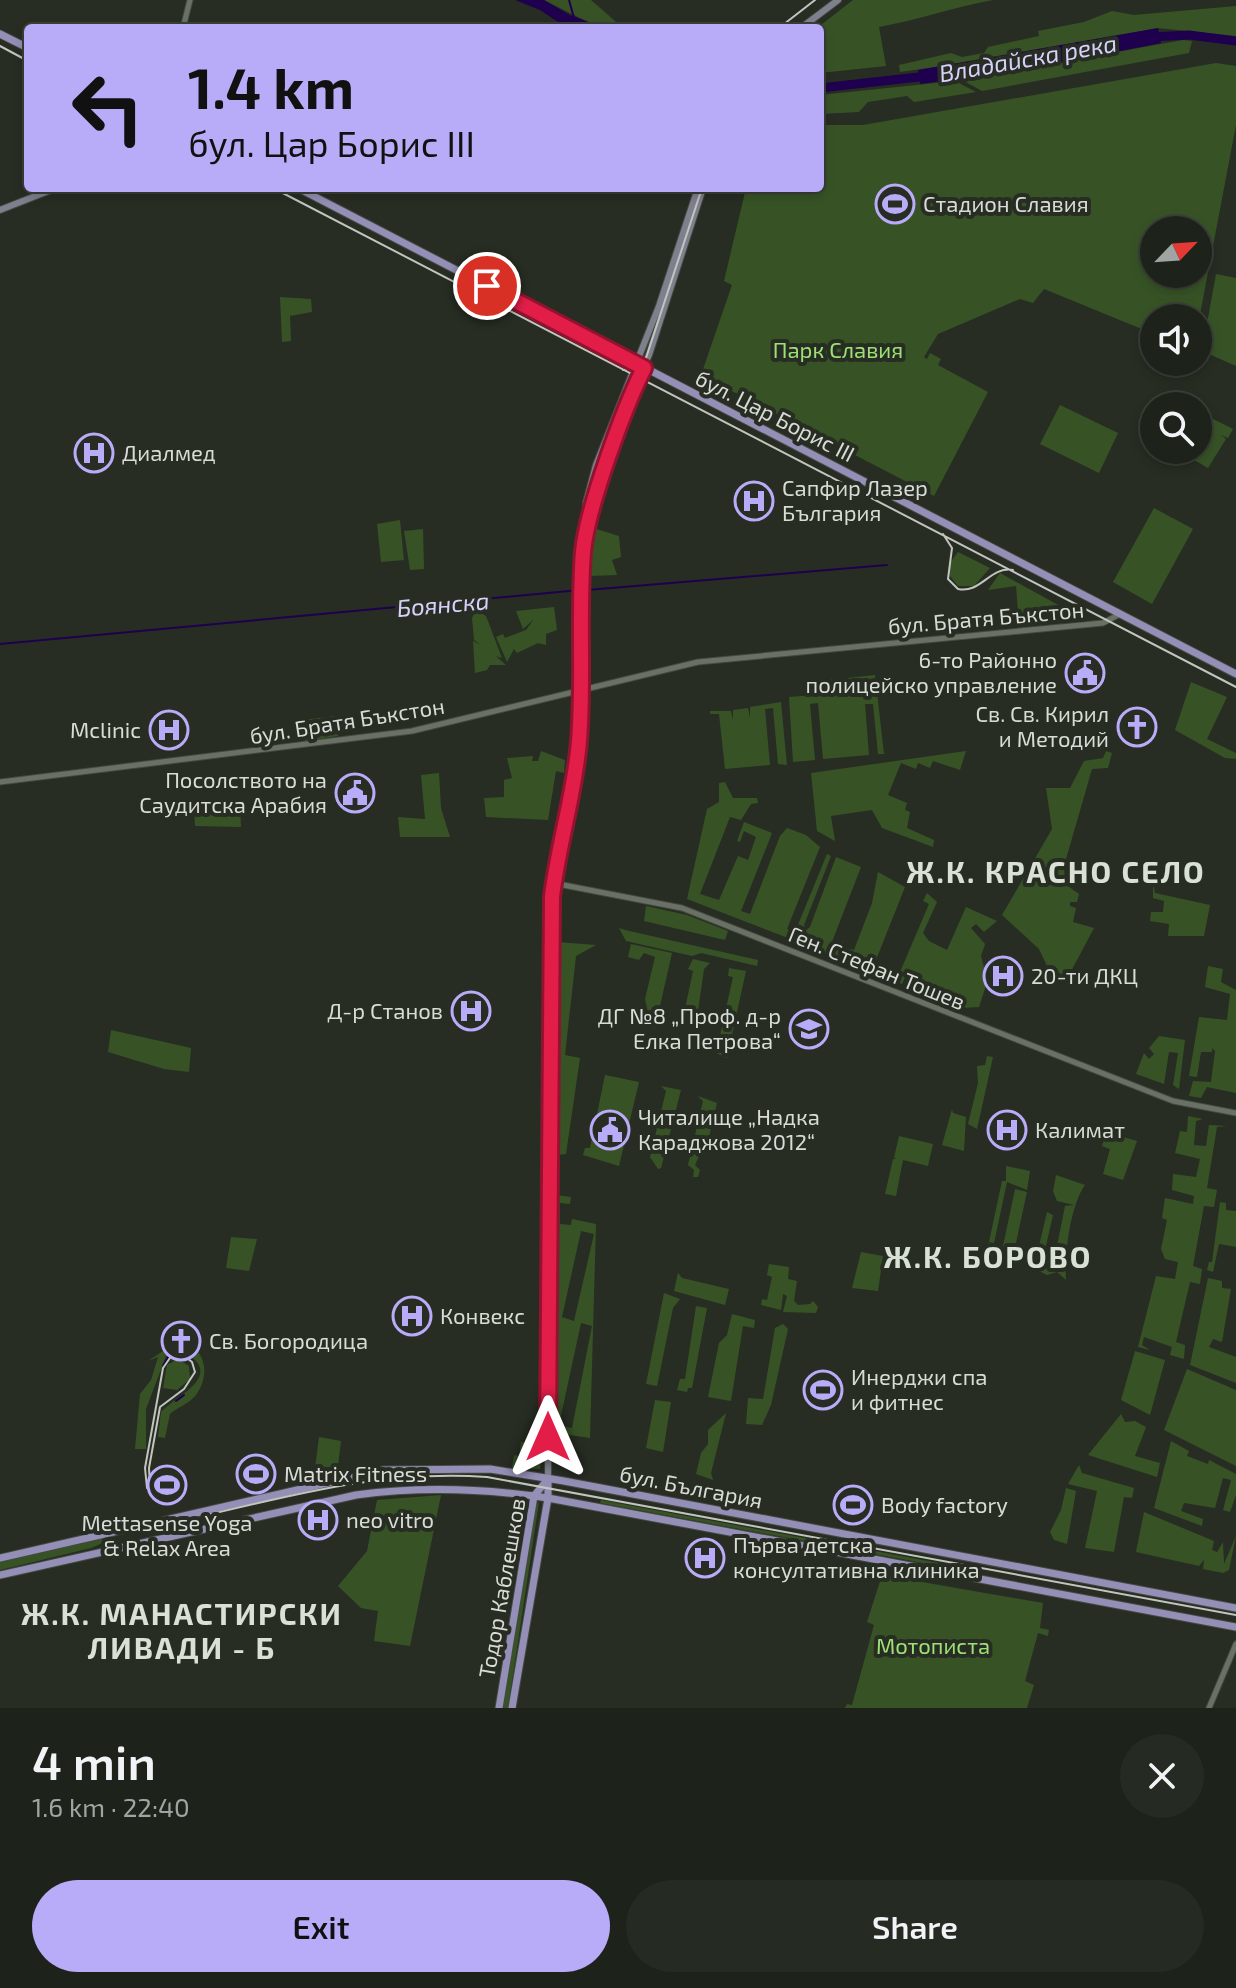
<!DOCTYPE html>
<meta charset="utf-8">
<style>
body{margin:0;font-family:"Exo 2",sans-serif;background:#252a23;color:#f1f3f6;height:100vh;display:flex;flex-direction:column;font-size:30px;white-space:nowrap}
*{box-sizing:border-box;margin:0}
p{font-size:26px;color:#a0a4a2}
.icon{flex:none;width:44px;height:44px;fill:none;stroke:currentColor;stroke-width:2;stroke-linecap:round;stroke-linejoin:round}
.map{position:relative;height:1708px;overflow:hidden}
.details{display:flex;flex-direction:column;background:#1d221a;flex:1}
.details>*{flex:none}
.banner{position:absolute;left:24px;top:24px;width:800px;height:168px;border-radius:8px;box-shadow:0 4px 12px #0003,0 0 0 2px #3b3f39;background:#b8abf7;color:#111;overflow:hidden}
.needle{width:52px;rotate:65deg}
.buttons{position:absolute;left:1140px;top:216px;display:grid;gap:16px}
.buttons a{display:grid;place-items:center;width:72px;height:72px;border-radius:50%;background:#1d221a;box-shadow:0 4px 12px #0003,0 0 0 2px #3b3f39;font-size:40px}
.pin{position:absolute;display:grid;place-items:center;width:68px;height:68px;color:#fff;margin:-34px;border:4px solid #fff;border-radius:50%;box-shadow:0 2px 8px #0007}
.me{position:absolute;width:88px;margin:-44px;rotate:0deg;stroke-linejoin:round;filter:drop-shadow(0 0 6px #0008)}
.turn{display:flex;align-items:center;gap:28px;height:168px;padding:0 32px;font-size:36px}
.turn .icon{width:104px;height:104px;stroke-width:2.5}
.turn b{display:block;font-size:56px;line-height:68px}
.round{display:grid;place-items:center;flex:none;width:84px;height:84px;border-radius:42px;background:#252a23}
.summary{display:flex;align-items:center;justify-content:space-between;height:136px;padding:0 32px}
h1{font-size:48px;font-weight:600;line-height:60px}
.primary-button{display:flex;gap:16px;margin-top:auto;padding:16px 32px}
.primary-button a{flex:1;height:92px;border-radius:48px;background:#b8abf7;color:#111;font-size:32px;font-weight:600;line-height:92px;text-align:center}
.primary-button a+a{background:#252a23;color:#f1f3f6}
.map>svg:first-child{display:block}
</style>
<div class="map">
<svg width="1236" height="1708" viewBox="0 0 1236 1708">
<rect width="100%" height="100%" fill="#272d23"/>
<path fill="#375326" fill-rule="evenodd" d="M544,0H591L623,28L590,23Z
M853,0H993C953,7 919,20 879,27L886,66L820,73V28H817Z
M1236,6V36L1158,28L1006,57L900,72L899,65L951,53L962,57L984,53L988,47L1039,36L1038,31L1084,22L1112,11L1134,15Z
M1183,40L1192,41L1189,53L982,91L962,80Z
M1216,63L1236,66V125L1198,325V318H1154V334L1044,289L1033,303L1020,299L938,334L924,357L927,359L930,353L941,359L938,365L988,392L934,496L701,375L732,285L724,281L746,188H820V125H863ZM1154,230H1198V274H1154Z
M955,81L976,92L914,102L907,96L868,102L859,112L820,114V95Z
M1216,274L1236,278V366L1202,351Z
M280,297L311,299L312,312L290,316L291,341L282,342Z
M1060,405L1118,433L1099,473L1040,444Z
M1211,418L1233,429L1228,438L1221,435L1226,439L1208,468L1194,460L1211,430L1206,427Z
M1154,508L1193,529L1152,604L1113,582Z
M400,520L404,560L381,562L377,524Z
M593,528L619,536L621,557L612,560L617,575L590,576Z
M423,529L424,569L410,570L404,531Z
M958,552L990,568L974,586H958L950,576V563Z
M1000,573L1071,612L1070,621L1019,624L1016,586L988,590Z
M554,607L557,630L546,634V645L538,643L517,653L514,649L507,662L496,637L503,634L505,638L526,630L534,619L523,629L516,611Z
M476,610L486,616L502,658L496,656L506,665H490L487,670L475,673L473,641L481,645L474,640L472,618Z
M875,675L884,754H878L873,704H865L869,755L823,759L818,703L810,704L815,760L793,762L789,697L827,694L825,683L828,680Z
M1191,682L1227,697L1207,739L1236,753V759L1225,758L1175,730Z
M781,702L787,765L778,764L773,708L765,709L770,765L725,769L719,714H710V711H731L733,720V710L748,708L750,718V707Z
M345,715L347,723L338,724V736L305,741L303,720Z
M541,751L565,760L564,773L556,771L548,820L486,817L484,798L504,797V780L512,778L507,758L533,756L532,761H538Z
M966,751L960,770L933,761L930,768L918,763L916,769L901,763L888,795L907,803L905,810L910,812L907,828L934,840L933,847L882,828L872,810L831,816L835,841L817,831L811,773Z
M1106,751L1112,753L1108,768L1092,769L1064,866L1065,884L1079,894L1077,902H1070V906L1076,908L1073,922L1094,928L1068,977L1048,968L1039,949L1002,915L1052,829L1046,788H1070L1084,761L1103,758Z
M439,773L441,808L450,837H400L398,817L425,819L421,775Z
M725,782L733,798H757L758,803L751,804L741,820L730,817L700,894L719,900L738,856L748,860L756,837L744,831L740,842L737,841L744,822L772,833L741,911L750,914L780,836L787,828L806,835L820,847L787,929L795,932L827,854L831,856L804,925L806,930L810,927L836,857L861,867L830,947L839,950L843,940L844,948L854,950L872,903L878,872L905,887L874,965L843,952L881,970L879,973L687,899L707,809L719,802V783Z
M240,804L241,827L195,826L194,807Z
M1153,884L1155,893L1210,905L1204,936H1168L1169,924L1150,921L1151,912H1163L1164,901L1153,898Z
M927,893L937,902L923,933L929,941L947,950L966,907L997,921L984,932L976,924L971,928L985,944L981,956L984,967L991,970L979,1007L961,1008L924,991L926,983L907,973L902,984L893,980L897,971L900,972L929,904L923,901Z
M646,906L687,915L728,931L725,940L644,921Z
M619,928L625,930L758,960L757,966L701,953L692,956L626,941Z
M557,942L596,945L576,956L565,1055L580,1058L566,1154L557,1155Z
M631,944L672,953L655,1028L651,1026L645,999L655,957L644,953L639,960L628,957Z
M693,959L710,963L704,969L698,1011L683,1018L693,971L688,969Z
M1208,966L1223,969L1221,982L1236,990V1093L1207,1087L1201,1098L1189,1096L1193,1081L1211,1082L1215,1051L1212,1048V1052H1201L1197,1077L1189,1076L1199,1017L1227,1020L1230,994L1205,987Z
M729,968L746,971L727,1058L710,1050L713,1039L719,1040L733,977L728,976Z
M111,1030L191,1048L189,1072L164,1069L108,1052Z
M1159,1036L1185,1040L1179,1089L1173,1085L1178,1053L1169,1052L1164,1084L1136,1074L1144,1053L1149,1059L1154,1054L1149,1048Z
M987,1056L993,1057L977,1129L968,1124L978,1083L977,1066L985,1065Z
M605,1075L639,1082L619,1166L583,1155L585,1148H590Z
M661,1086L681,1090L661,1168L658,1169L650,1157L666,1091Z
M698,1096L717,1103L705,1154H700L695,1165L700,1170L698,1177H693L694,1170L688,1165L703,1101Z
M952,1109L953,1113L966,1117L964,1151L942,1145Z
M1188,1116L1203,1119L1196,1121L1194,1145L1206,1146L1209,1125L1227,1126L1217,1127L1207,1188L1217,1190L1214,1207L1204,1206L1193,1266L1202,1269L1200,1284L1190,1282L1176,1342L1185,1345L1184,1359L1170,1355L1172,1347L1144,1337L1142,1345L1150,1350L1138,1347L1156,1276L1175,1279L1178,1262L1165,1259L1161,1249L1167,1220L1162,1218L1165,1198L1193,1204L1194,1196L1172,1190L1173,1174L1196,1177L1200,1159L1175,1153L1180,1131L1187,1132Z
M1106,1132L1137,1141L1123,1180L1103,1174L1110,1149L1102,1146Z
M899,1136L933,1144L928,1166L903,1160L896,1196L885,1194L893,1159H897L894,1158Z
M1006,1166L1030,1171L1027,1190L1007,1182L994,1243L989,1242L1002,1181H1006Z
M1056,1175L1085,1185C1070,1206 1064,1256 1066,1280L1057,1272L1047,1275L1037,1270L1035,1263L1047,1212L1053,1215L1045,1250L1054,1261L1065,1206L1074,1205L1057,1201L1053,1191Z
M1015,1189L1027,1192L1012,1261L986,1255L988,1243L1003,1246Z
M556,1195L571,1197L570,1204L560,1203V1224L571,1225L572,1219L596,1224L590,1438L556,1433ZM581,1231L594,1234L574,1321L562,1317ZM581,1323L592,1326L572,1428L559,1425Z
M1220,1202L1226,1203V1210L1236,1211V1247L1219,1244L1213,1272L1207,1270L1209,1262H1212Z
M231,1237L257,1239L249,1271L226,1268Z
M861,1252L883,1256L878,1291L852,1288Z
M769,1264L789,1267L788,1279L797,1281L794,1301L798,1305L810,1304L813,1301L818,1307L816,1313L783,1312L787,1296L783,1294L781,1310L761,1305L762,1299L767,1300L772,1277L767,1275Z
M678,1273L682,1278L729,1289L725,1305L674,1291Z
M1208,1278L1222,1281V1288L1231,1289L1222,1342L1213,1339L1209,1347L1236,1357V1383L1190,1365Z
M664,1293L680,1299L673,1308L657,1386L646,1384Z
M696,1306L707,1308L692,1388H688L687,1392L677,1390L680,1379H685Z
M732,1314L755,1320L754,1328L743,1326L731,1401L708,1397L719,1343L727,1335Z
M783,1324L788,1329L771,1405L762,1425L746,1424L748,1398L763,1399L775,1328Z
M178,1341C206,1345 211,1375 196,1395C189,1404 178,1407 170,1414L165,1438L158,1437L161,1412C175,1396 228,1375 182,1351L166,1356L146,1409V1449H135L140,1394L151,1380L158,1357L148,1361Z
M1135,1351L1165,1360L1150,1415L1121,1400Z
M178,1359L189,1366L190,1379L177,1390L163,1388L167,1365Z
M1187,1369L1236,1390V1466L1164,1430Z
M655,1400L671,1402L663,1452L646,1448Z
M726,1413L711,1473L713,1480L696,1474L701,1453L708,1444V1430Z
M1121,1414L1125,1422L1135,1421L1146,1427L1135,1456L1160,1463L1157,1477L1088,1455Z
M319,1437L341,1441L338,1466L315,1469Z
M1171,1441L1189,1451L1187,1456L1208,1464L1209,1460L1236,1474V1495L1230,1512L1223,1510L1231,1480L1223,1478L1215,1508L1184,1503L1181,1511L1203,1519L1202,1526L1154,1508Z
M521,1442L543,1443L540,1469L512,1468L514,1455L519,1456Z
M1079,1465L1082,1473L1134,1488L1132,1498L1124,1497L1114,1552L1085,1548L1097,1491L1068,1484Z
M1066,1488L1076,1491L1067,1544L1054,1540L1050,1532L1061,1510Z
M441,1495L410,1646L374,1641L378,1611L361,1608L338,1586L367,1551L377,1500Z
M601,1500L955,1566V1569L600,1503Z
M539,1502L508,1708H503L536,1505Z
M1144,1512L1214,1541L1212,1550L1217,1552L1223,1542L1224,1564L1236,1536L1229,1570L1223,1573L1203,1569L1204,1560L1199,1566L1136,1552Z
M100,1537L105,1542L91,1548L0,1570V1561Z
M882,1575L1043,1603L1040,1628L1049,1630L1048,1636L1038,1633L1025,1681L1034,1685L1027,1708H845L847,1704L852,1705L874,1625L867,1622Z"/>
<path fill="#1f004e" d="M515,0H544L570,15L605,28H567L540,10Z
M1158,28L1161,43L1020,71L920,84L918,70Z"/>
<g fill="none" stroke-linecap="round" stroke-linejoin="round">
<path stroke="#1f004e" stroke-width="2" d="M569,0L574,18
M587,590L887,565
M0,644L580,590
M163,1366L169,1356L178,1352
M176,1401L184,1395"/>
<path stroke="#1f004e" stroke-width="9" d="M1151,37L1189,35L1236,41
M820,88L928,76"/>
<g stroke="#444941" stroke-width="7">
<path id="tertiary" d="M183,28L190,0
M0,782L412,731L698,662L1103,623L1120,614
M553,883L682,908L1173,1101L1236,1113
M1209,1708L1236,1644"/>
</g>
<g stroke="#444941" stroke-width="8">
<path id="secondary" d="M801,28L838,0
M0,210L56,188
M584,545L598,492L633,389L649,355L703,188
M548,1479L551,914L560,831L579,746L586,503L596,465L659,306L698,188"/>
</g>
<g stroke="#444941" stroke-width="9">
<path id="primary" d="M0,34L28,48
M298,188L1236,674
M0,1558L384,1470L490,1469L564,1481L1236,1608
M0,1575L356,1495C422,1486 482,1488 548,1498L1236,1627
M499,1708L534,1496L548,1479
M512,1708L548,1498V1479"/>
</g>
<use href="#tertiary" stroke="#697165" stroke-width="5"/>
<use href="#secondary" stroke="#7e808e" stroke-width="6"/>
<use href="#primary" stroke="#948fb6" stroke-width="7"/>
<path stroke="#c0c5be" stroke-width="2" d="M779,28L815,0
M0,46L28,61
M273,188L1236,687
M623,370L636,367L646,358L702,188
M943,534L952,548L948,579L958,589C981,594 990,566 1013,570
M147,1488L145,1468L163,1368L172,1355L182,1354L192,1362L195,1372L184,1389L160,1407L149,1468L150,1486
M203,1516C300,1493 387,1470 487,1477L1236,1615"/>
</g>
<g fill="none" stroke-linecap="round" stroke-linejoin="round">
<g stroke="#92132f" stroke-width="20">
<path id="route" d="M487,286L644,368C624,408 587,508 583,552C578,615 584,678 579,741C575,793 558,845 552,897L548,1437"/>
</g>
<use href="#route" stroke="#e11d48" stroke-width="14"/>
</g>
<defs>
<g id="stadium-ring" transform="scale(2)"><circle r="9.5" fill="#272d23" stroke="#b8abf7" stroke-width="1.5"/><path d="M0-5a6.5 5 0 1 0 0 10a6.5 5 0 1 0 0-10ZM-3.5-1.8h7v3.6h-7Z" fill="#b8abf7"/></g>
<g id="hospital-ring" transform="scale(2)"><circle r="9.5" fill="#272d23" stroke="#b8abf7" stroke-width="1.5"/><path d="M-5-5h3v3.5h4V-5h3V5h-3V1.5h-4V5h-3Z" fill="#b8abf7"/></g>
<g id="civic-ring" transform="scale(2)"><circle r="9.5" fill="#272d23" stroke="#b8abf7" stroke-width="1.5"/><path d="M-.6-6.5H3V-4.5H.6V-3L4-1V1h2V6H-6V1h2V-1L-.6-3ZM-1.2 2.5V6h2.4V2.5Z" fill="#b8abf7"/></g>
<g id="church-ring" transform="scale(2)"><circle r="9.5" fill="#272d23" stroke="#b8abf7" stroke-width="1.5"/><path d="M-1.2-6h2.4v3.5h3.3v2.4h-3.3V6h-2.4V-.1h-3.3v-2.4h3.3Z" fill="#b8abf7"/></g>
<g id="school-ring" transform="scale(2)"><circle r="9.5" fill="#272d23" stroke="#b8abf7" stroke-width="1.5"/><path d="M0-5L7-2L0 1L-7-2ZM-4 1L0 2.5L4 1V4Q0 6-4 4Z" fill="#b8abf7"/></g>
</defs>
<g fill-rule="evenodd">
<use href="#stadium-ring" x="895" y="204"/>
<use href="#hospital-ring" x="94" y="453"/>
<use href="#hospital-ring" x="754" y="501"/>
<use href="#civic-ring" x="1085" y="673"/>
<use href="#church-ring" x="1137" y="727"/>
<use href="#hospital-ring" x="169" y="730"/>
<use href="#civic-ring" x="355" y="793"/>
<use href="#hospital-ring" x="1003" y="976"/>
<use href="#hospital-ring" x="471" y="1011"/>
<use href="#school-ring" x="809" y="1029"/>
<use href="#civic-ring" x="610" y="1130"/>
<use href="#hospital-ring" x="1007" y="1130"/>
<use href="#hospital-ring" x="412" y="1316"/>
<use href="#church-ring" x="181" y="1341"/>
<use href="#stadium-ring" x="823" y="1390"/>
<use href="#stadium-ring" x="256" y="1474"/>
<use href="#stadium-ring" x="167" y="1485"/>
<use href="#stadium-ring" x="853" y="1505"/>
<use href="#hospital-ring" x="318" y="1520"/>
<use href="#hospital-ring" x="705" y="1558"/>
</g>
<g text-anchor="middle" stroke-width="8" stroke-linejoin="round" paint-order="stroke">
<g font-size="22" fill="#d8dcd6" stroke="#272d23" text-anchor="start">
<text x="923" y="212">Стадион Славия</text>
<text x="122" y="461">Диалмед</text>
<text x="782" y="496">Сапфир Лазер<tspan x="782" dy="25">България</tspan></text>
<text x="1057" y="668" text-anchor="end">6-то Районно<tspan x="1057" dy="25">полицейско управление</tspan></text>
<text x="1109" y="722" text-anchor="end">Св. Св. Кирил<tspan x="1109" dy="25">и Методий</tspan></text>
<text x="141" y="738" text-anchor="end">Mclinic</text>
<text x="327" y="788" text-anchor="end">Посолството на<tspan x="327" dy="25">Саудитска Арабия</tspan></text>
<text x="1031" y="984">20-ти ДКЦ</text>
<text x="443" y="1019" text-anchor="end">Д-р Станов</text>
<text x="781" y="1024" text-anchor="end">ДГ №8 „Проф. д-р<tspan x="781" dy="25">Елка Петрова“</tspan></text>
<text x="638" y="1125">Читалище „Надка<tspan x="638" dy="25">Караджова 2012“</tspan></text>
<text x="1035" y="1138">Калимат</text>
<text x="440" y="1324">Конвекс</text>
<text x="209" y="1349">Св. Богородица</text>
<text x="851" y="1385">Инерджи спа<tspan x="851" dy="25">и фитнес</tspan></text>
<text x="284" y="1482">Matrix Fitness</text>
<text x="881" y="1513">Body factory</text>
<text x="346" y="1528">neo vitro</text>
<text x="167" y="1531" text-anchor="middle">Mettasense Yoga<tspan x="167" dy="25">&amp; Relax Area</tspan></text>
<text x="733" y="1553">Първа детска<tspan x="733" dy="25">консултативна клиника</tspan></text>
</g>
<g font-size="22" fill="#9de074" stroke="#272d23">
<text x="838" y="358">Парк Славия</text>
<text x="933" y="1654">Мотописта</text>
</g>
<g font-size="22" fill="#d8dcd6" stroke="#272d23">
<text transform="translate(775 416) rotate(27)" y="8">бул. Цар Борис III</text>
<text transform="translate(986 618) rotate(-5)" y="8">бул. Братя Бъкстон</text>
<text transform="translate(347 721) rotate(-9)" y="8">бул. Братя Бъкстон</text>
<text transform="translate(877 968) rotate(22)" y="8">Ген. Стефан Тошев</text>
<text transform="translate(691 1487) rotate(11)" y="8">бул. България</text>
<text transform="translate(502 1588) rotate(-80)" y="8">Тодор Каблешков</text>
</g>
<g font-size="24" font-style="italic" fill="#d6d0fd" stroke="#272d23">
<text transform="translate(1028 59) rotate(-10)" y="8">Владайска река</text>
<text transform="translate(443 605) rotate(-5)" y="8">Боянска</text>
</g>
<g font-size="30" font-weight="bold" letter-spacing="2" fill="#d8e1d4" stroke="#272d23">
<text x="1056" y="883">Ж.К. КРАСНО СЕЛО</text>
<text x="988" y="1268">Ж.К. БОРОВО</text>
<text x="182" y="1625">Ж.К. МАНАСТИРСКИ<tspan x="182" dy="34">ЛИВАДИ - Б</tspan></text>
</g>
</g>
</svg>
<div class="buttons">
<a><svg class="needle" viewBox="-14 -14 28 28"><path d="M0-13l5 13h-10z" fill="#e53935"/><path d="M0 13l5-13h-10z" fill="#a0a4a2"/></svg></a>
<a><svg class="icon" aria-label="sound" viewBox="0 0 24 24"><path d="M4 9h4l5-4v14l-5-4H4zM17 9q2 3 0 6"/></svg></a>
<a><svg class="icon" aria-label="search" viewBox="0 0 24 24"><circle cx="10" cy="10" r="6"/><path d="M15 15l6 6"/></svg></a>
</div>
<div class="pin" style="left:487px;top:286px;background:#d93025"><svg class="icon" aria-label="arrive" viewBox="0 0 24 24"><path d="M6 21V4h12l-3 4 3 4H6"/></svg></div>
<svg class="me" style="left:548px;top:1437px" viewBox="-20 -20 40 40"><path d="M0-17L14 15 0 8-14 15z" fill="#e11d48" stroke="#fff" stroke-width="4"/></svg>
<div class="banner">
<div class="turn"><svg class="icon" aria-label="left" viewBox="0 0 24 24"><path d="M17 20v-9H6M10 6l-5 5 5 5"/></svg><div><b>1.4 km</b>бул. Цар Борис III</div></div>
</div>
</div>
<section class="details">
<div class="summary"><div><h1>4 min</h1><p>1.6 km · 22:40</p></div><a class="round"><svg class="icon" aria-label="close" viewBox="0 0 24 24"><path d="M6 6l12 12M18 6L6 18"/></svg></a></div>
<div class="primary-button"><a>Exit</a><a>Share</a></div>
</section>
